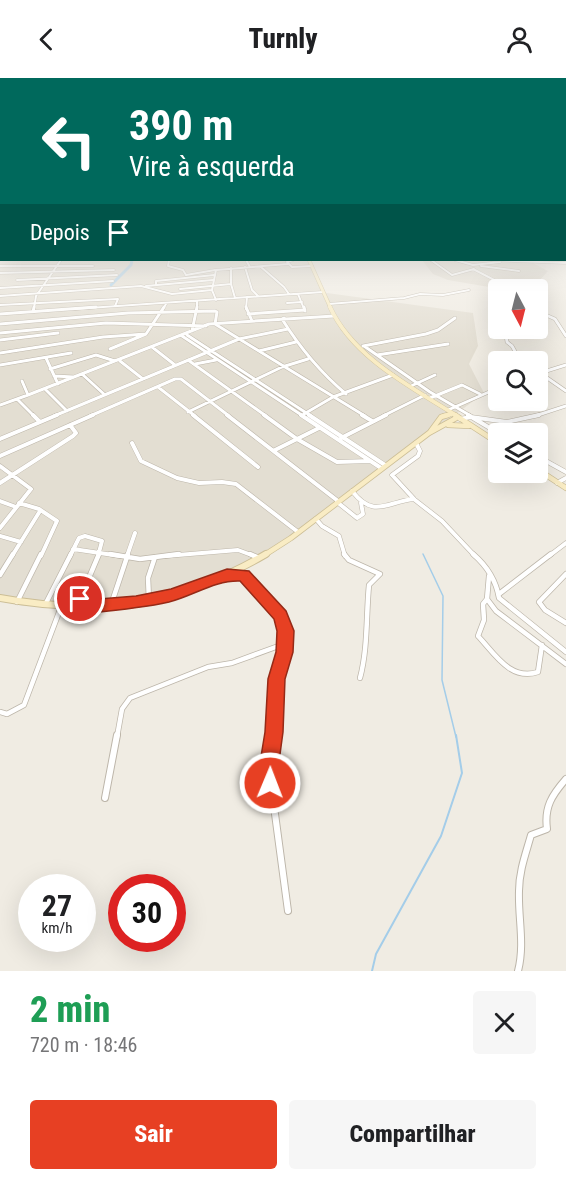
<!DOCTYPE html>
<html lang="pt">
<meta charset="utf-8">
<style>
body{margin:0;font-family:"Roboto Condensed",sans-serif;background:#f6f6f6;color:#202124;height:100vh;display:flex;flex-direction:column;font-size:22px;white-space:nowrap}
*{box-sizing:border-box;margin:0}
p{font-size:20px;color:#757577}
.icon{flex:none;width:33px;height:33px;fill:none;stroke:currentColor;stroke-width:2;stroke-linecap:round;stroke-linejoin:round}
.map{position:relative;height:893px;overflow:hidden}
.sheet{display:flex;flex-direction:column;background:#fff;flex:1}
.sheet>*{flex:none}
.banner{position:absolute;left:0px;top:0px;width:567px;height:183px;box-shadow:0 6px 24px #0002;background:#00695c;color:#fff;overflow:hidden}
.needle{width:39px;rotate:173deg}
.tools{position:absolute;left:488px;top:201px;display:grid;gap:12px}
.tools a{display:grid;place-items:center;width:60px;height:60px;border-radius:6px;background:#fff;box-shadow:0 6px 24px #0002;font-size:30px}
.speed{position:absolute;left:18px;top:796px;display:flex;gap:12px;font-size:30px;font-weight:700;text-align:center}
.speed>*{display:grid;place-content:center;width:78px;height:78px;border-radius:50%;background:#fff;box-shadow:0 6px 24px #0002;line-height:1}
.speed small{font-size:15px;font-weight:400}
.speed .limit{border:9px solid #d22;background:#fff;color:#111}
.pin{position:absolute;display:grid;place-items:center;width:51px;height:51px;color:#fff;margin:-26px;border:3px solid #fff;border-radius:50%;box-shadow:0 2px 6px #0007}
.me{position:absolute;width:66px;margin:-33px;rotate:1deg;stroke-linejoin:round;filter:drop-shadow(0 0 4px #0008)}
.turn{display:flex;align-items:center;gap:21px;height:126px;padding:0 30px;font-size:27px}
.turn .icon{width:78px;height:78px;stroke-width:2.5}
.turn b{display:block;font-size:42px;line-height:51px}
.then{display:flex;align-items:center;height:57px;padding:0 30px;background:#0003;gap:12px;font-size:22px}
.round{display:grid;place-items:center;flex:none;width:63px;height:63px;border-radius:6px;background:#f6f6f6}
.headline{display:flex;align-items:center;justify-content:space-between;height:102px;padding:0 30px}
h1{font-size:36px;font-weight:800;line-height:45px;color:#1e9e55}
.primary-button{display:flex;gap:12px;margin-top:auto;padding:12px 30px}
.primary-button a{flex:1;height:69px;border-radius:6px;background:#e74023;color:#fff;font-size:24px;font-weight:800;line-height:69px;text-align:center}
.primary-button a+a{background:#f6f6f6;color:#202124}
header{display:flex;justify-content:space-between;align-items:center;height:78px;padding:0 30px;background:#fff;font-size:27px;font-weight:800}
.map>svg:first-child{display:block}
</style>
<header><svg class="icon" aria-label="back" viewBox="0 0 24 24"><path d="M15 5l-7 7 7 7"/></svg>Turnly<svg class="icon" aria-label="person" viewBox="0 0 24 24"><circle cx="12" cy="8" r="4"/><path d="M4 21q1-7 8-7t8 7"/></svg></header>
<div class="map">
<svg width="566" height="893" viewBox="0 0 566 893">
<rect width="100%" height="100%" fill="#f0ece3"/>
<path fill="#e3ded2" d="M0,147L2,182H308L323,214L327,215L473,235L478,268L469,286L484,315L272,474L208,506L90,530L24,528L0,523Z
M422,182H527L548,193L538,204L524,209L501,211L448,202L433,196Z"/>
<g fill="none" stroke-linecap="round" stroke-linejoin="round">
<path stroke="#a4cde9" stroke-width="1.5" d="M423,476L443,518L442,602L456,659"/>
<path stroke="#a4cde9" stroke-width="2" d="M372,893L376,876L441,758L462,695L456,657"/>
<path stroke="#a4cde9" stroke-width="3" d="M111,207L131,187L132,182"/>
<g stroke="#bdb6aa" stroke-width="3">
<path id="street-far4" d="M169,182L168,188L183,192L186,197
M246,182L250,189
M293,182L287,184L292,189L312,188
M431,182L452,197L474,191
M455,182L473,187L500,184
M491,182L566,185
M0,188H93
M481,188L519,193
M245,189L252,212L258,218
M261,189L284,209L289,216
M231,190V206L235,220
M473,191L504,207
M0,195L114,192
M186,197L215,192
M17,202L117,197
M156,206V203L214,197
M146,208L213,202
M0,210L113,203
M180,211L231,206
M298,216L304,231
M0,218L141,208L172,216L212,212
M216,222L212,212L216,192L288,186
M197,223V231
M287,225L302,224
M329,226L404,220L420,216L443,217L469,212
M0,227L118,221L115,228
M34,231L36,218L61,182
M74,231L323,214
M163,231L166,226
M246,231L247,219"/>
</g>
<g stroke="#bdb6aa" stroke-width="4">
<path id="street-far3" d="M246,229L252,243
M304,229L305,233
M537,233L555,241L566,258
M33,234L34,229
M0,236L96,229
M248,236L305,232
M284,240L282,241C300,270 320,294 346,316
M0,246L128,235L215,233L217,234L215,246L365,338
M192,253L197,229
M0,255L106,245L206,248
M187,257L311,338
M506,257L507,264L512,268L521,284
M182,258L303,338
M0,262L58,255
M363,268L426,256L438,252L455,240
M364,268L430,314L471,338
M152,269L175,287
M110,271L146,256L164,229
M259,273L296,264
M0,275L103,259L146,256
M377,277L448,266
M46,280L58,306
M188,282L266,338
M120,283L143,301
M195,286L216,282
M0,287L71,275
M50,291L96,277L115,283
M540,295L566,313
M82,296L105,317
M537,296L566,287
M54,298L74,299
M411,308L435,297
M158,309L195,338
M45,311L67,333
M28,317L209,246L334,238
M430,320L462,307L480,316
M18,322L34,338
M0,327L28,317L22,303
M448,332L498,310
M188,334L282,289L308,281
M304,336L333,319L393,297
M54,338L239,261L288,251
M90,338L175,301H181L229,338
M383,338L425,317
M535,338L566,328"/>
</g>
<g stroke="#bdb6aa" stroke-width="5">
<path id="street-far2" d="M33,337L40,344
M193,337L258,389
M227,337L338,423
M264,337L297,361L319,350
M301,337L381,390
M309,337L385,387
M362,337L372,343
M468,337L500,356
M460,341L471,339L507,344L539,337
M341,360L386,337
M0,361L57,337
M132,365L141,383L177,400L199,405L222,404L236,406L298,454
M416,365L420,373L418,378L392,397L415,422L442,443L475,478
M275,372L297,361L337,384L370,383
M0,378L93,337
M537,378L566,394
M0,388L31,411L0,450
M0,405L73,358L76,355L70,347
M557,405L566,400
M352,413C374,441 386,424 414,421
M0,423L16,429
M337,424L357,440L363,436L361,425
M19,425L39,431L57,443L41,478
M316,441L322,448L339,458L345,478
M0,458L21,464
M73,471L120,478
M12,478L40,433
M70,478L79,460L85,458L102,463L98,478
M127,478L135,455
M166,478L238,472L254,478
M549,478L566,465"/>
</g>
<g stroke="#bdb6aa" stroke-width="6">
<path id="street-far1" d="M110,476L140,481L179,476
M250,476L259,480
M344,476L349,482L380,496L369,507C366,538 368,570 360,600
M473,476C487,488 496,502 499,520L566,574
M566,496L539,524L545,532L566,545
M0,497L13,476
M228,497L243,498L280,538L285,553V575L276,601L273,659
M489,498L487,521L496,533L566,586
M499,516L551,476
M487,521L483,526L484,542L478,558C495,576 510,603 538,594L542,567
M149,522L148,500L155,479
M17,524L41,476
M46,525L71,476
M111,527L128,476
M77,528L99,476
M0,634L7,636L24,627L61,529
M117,659L122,631L130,620L208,589L232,585L284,566"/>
</g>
<g stroke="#bdb6aa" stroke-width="8">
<path id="street" d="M274,657L269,691L288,833
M105,720L117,657
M518,893C525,866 518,840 519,813C519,793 526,775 531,757L547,751C544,729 552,717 566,701"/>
</g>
<g stroke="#ccbe96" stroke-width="4">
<path id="secondary-far3" d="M309,182L331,231"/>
</g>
<g stroke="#ccbe96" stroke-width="4.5">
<path id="secondary-far2" d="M330,229C353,280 413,310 457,338
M443,338L452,336"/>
</g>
<g stroke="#ccbe96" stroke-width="6">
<path id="secondary-far1" d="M455,337L498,365
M448,347L469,348
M430,354L441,339L448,337
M537,391L566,410
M263,478L291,460L429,355L458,339"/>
</g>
<g stroke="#ccbe96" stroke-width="8">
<path id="secondary" d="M0,520C96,538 181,526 266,476"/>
</g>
<use href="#street-far4" stroke="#fff" stroke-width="2"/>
<use href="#street-far3" stroke="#fff" stroke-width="3"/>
<use href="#street-far2" stroke="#fff" stroke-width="4"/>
<use href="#street-far1" stroke="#fff" stroke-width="4.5"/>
<use href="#street" stroke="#fff" stroke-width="6"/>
<use href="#secondary-far3" stroke="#f9ecc4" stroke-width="3"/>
<use href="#secondary-far2" stroke="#f9ecc4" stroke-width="4"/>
<use href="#secondary-far1" stroke="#f9ecc4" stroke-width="4.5"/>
<use href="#secondary" stroke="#f9ecc4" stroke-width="6"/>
</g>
<linearGradient id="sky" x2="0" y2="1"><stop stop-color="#8dbee8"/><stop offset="0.54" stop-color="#f8f6f2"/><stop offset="1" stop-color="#f8f6f2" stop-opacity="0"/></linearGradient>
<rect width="566" height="272" fill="url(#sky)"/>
<path fill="#e74023" stroke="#962a17" stroke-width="1.5" d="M227,491L249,493L286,533L294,553L293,574L285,601L283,654L278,691L280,705L277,712L270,714L263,712L259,691L265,654L268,601L276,574L277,553L274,541L240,503C215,502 193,518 169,524C138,531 108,533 77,536L71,534L69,529L74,517L80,515L85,517L87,522L136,518L171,511Z"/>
</svg>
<div class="tools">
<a><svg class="needle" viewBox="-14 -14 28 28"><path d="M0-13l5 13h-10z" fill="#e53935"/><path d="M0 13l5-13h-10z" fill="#757577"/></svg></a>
<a><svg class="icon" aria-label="search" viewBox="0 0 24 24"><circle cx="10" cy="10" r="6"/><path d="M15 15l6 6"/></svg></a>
<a><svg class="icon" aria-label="layers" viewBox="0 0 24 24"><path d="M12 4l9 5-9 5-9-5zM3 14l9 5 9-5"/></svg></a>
</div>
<div class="speed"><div>27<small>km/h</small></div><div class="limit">30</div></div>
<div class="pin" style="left:80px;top:521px;background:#d93025"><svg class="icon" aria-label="arrive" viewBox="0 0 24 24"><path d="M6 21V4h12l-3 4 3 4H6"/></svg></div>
<svg class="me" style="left:270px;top:705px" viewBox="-20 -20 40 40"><circle r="17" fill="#e74023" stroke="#fff" stroke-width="3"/><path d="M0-11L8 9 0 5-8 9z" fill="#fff"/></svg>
<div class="banner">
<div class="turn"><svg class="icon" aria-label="left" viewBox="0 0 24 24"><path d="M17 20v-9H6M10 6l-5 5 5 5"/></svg><div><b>390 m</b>Vire à esquerda</div></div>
<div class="then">Depois<svg class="icon" aria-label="arrive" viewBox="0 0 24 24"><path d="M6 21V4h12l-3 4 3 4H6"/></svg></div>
</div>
</div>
<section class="sheet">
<div class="headline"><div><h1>2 min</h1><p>720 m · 18:46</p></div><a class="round"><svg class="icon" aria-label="close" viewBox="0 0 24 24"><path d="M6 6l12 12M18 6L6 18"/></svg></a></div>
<div class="primary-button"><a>Sair</a><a>Compartilhar</a></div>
</section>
